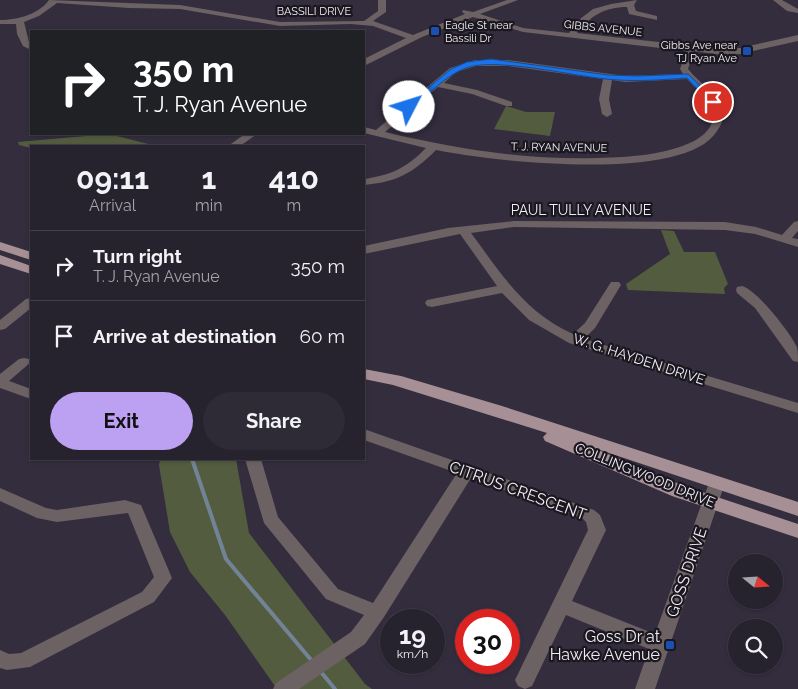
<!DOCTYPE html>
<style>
body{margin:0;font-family:Raleway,sans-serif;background:#2e2a36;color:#f1f3f6;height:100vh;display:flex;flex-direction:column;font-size:19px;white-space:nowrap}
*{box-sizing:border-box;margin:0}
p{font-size:16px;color:#a4a4aa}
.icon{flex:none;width:28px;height:28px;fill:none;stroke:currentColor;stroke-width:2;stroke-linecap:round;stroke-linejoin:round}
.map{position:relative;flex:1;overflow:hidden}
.side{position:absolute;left:30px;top:145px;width:335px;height:315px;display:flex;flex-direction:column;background:#26222e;border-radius:0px;box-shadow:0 1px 4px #0004,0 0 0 1px #423f4a}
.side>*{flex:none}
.banner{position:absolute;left:30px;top:30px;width:335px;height:105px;border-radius:0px;box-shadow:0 1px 4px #0004,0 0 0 1px #423f4a;background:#202124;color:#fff;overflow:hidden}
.needle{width:32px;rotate:108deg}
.buttons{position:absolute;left:728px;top:554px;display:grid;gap:10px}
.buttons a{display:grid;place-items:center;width:55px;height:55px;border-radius:50%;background:#26222e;box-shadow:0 1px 4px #0004,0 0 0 1px #423f4a;font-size:25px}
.speed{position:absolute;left:380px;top:609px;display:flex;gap:10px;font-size:25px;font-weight:700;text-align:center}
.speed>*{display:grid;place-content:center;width:65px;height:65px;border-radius:50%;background:#26222e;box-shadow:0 1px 4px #0004,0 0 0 1px #423f4a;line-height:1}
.speed small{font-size:12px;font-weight:400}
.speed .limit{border:8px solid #d22;background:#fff;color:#111}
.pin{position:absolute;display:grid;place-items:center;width:42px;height:42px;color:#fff;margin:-21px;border:2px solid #fff;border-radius:50%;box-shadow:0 1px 5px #0007}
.me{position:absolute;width:55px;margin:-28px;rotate:50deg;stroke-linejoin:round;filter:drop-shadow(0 0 4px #0008)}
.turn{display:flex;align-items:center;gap:18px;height:105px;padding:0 20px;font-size:22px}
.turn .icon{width:65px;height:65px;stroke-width:2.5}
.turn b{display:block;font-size:35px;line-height:42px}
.eta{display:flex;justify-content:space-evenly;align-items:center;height:85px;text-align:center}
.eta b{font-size:30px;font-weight:700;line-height:35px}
.cta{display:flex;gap:10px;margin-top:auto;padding:10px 20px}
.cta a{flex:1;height:58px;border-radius:30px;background:#bca0f2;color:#111;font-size:20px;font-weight:700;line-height:58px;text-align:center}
.cta a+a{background:#2e2a36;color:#f1f3f6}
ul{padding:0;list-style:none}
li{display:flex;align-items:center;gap:15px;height:70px;padding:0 20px;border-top:1px solid #423f4a}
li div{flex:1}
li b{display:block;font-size:19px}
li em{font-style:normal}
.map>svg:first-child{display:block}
</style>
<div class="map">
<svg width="798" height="689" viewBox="0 0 798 689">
<rect width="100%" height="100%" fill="#332d3e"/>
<path fill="#535c3f" d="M506,106L526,112H555L550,136L494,129Z
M109,134L156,146H31V148L19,145L18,142Z
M661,230L674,231L684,252H715L728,284L724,288L725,294L628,290L626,284L670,254Z
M160,459H236L249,533L365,684L372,689H277L225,615L190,572L170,532L159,465Z"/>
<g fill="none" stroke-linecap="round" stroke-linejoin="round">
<path stroke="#738397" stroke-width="4" d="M192,459L226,559L312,661
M321,672L335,689"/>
<path fill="#6c6163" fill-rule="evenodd" d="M49,0L180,5L280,22L364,21L378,11V0H386V12L373,21L413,35L465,14L462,12L463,10L473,12L507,0H518L480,14L523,28L569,33L580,19L593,9L611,4L637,0L634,5L636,11L657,16V20L629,14L627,7C605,7 590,16 577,33L722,49L740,48L798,35V41L740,54L722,55L694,51L688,69C699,83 720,95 723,114C724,121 720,126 717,131C685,184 489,161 436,150C413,173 397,182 364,185V179C392,175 406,168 426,148L364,133V127L376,130L450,68L475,60H508L625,76L683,74L680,69L686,51L523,32L473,17L422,37L364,66V59L406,38L373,26L351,24L280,26L180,9L129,8L57,3L39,16L24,22L31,50L23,46L17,34L16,24H0V20C18,20 39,14 49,0ZM476,66H508L603,79L599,99L602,114L607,117L612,114L609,99L612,80L625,82L687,79C696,89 709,98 712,111C716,125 705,135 694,141C665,155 631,157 598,158C525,160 456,149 385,132L438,87L472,94L506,106H512V102L477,90L444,83L456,72Z
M773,0H782L798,9V13L787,11Z
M106,29H147L151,31H105Z
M245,134H257L240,146H228Z
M514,221L725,222L756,227L782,235L794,222L798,221V231L792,238L798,239V247L755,234L725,230L514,227L471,233C501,273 524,312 573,334L585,323L611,282H619L621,285L595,328L584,339L798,403V413L569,343L529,320L502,293L432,307L427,306L425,303L427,300L497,286L460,234L364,254V246L448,228Z
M742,286C757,290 790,332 797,347C798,351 798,358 798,362L793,361L755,308L737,293L736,290L737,287Z
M31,298V308L5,329L0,330V320L26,299Z
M24,358L29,359L31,362L9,381L31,389V399L0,388V374L19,359Z
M364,429L594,510L600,515L606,530L572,601L655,634L709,483L711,479L717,477L723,479L725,483L655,689H635L649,649L566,615L532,686L525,689L518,686L515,680L588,530L586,522L582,518L471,478L384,617L365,644L299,689H273L276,683L351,632L364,615L326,599L264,523L245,459H261L278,517L338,589L373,603L457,473L364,440Z
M0,488L46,508L57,510L125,500L141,505L172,578L154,602L30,667L7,670L0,668V650L9,654L21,653L142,592L154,577L128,513L57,522L37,518L0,501Z"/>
<path fill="#a69095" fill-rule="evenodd" d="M0,242L31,252V260L0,250Z
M0,255L31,266V274L0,264Z
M364,369L401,376L502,406L798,502V516L591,447L684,486L798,524V538L672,496L545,441L543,437L547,433L393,385L364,379Z"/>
</g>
<path fill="#1a73e8" stroke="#114b97" d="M491,59L608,75L638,76L688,74L717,102L710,103L687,78C660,80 633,82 606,79C574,76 494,57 466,68C446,75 428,95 412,109L405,107L451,69L467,62Z"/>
<g fill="#1a4fb4" stroke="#1a171e" stroke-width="2">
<rect x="430" y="26" width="10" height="10" rx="2.5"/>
<rect x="742" y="46" width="10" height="10" rx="2.5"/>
<rect x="665" y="640" width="10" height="10" rx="2.5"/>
</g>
<g text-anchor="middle" stroke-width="4.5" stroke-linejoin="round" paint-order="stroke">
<g font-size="11" fill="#f1edf8" stroke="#1a171e">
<text x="314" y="15">BASSILI DRIVE</text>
<text transform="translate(603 28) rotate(6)" y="4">GIBBS AVENUE</text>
<text transform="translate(559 147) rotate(1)" y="4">T. J. RYAN AVENUE</text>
</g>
<g font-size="11" fill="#f1edf8" stroke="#1a171e" text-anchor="start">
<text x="445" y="29">Eagle St near<tspan x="445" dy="13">Bassili Dr</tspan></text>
<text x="737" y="49" text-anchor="end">Gibbs Ave near<tspan x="737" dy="13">TJ Ryan Ave</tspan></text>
</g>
<g font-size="14" fill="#f1edf8" stroke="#1a171e">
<text x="581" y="215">PAUL TULLY AVENUE</text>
<text transform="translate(639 359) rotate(18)" y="5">W. G. HAYDEN DRIVE</text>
<text transform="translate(645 475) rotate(22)" y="5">COLLINGWOOD DRIVE</text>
</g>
<g font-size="16" fill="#f1edf8" stroke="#1a171e">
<text transform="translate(518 490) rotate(20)" y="6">CITRUS CRESCENT</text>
<text transform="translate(686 572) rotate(-71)" y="6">GOSS DRIVE</text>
</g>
<g font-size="16" fill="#f1edf8" stroke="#1a171e" text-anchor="end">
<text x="660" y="642">Goss Dr at<tspan x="660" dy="18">Hawke Avenue</tspan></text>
</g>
</g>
</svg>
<div class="buttons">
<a><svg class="needle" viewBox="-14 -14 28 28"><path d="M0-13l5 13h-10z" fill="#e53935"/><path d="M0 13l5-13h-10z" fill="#a4a4aa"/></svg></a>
<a><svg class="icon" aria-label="search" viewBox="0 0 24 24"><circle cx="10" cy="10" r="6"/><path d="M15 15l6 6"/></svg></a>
</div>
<div class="speed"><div>19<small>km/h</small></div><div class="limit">30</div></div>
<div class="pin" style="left:713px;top:102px;background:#d93025"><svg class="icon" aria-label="arrive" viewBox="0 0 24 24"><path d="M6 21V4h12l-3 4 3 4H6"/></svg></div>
<svg class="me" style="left:409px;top:107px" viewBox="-20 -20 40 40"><circle r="19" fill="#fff"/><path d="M0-13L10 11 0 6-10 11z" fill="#1a73e8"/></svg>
<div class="banner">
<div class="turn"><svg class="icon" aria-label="right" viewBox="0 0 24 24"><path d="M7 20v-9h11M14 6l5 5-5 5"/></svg><div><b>350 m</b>T. J. Ryan Avenue</div></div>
</div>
<section class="side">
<div class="eta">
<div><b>09:11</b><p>Arrival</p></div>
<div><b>1</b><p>min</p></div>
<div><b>410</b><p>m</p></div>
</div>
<ul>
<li><svg class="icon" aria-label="right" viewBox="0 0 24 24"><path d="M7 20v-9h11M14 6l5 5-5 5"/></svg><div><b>Turn right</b><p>T. J. Ryan Avenue</p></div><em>350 m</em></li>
<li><svg class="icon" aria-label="arrive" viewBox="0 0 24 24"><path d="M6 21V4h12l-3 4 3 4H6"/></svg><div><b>Arrive at destination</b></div><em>60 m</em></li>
</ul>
<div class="cta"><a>Exit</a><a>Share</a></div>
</section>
</div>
